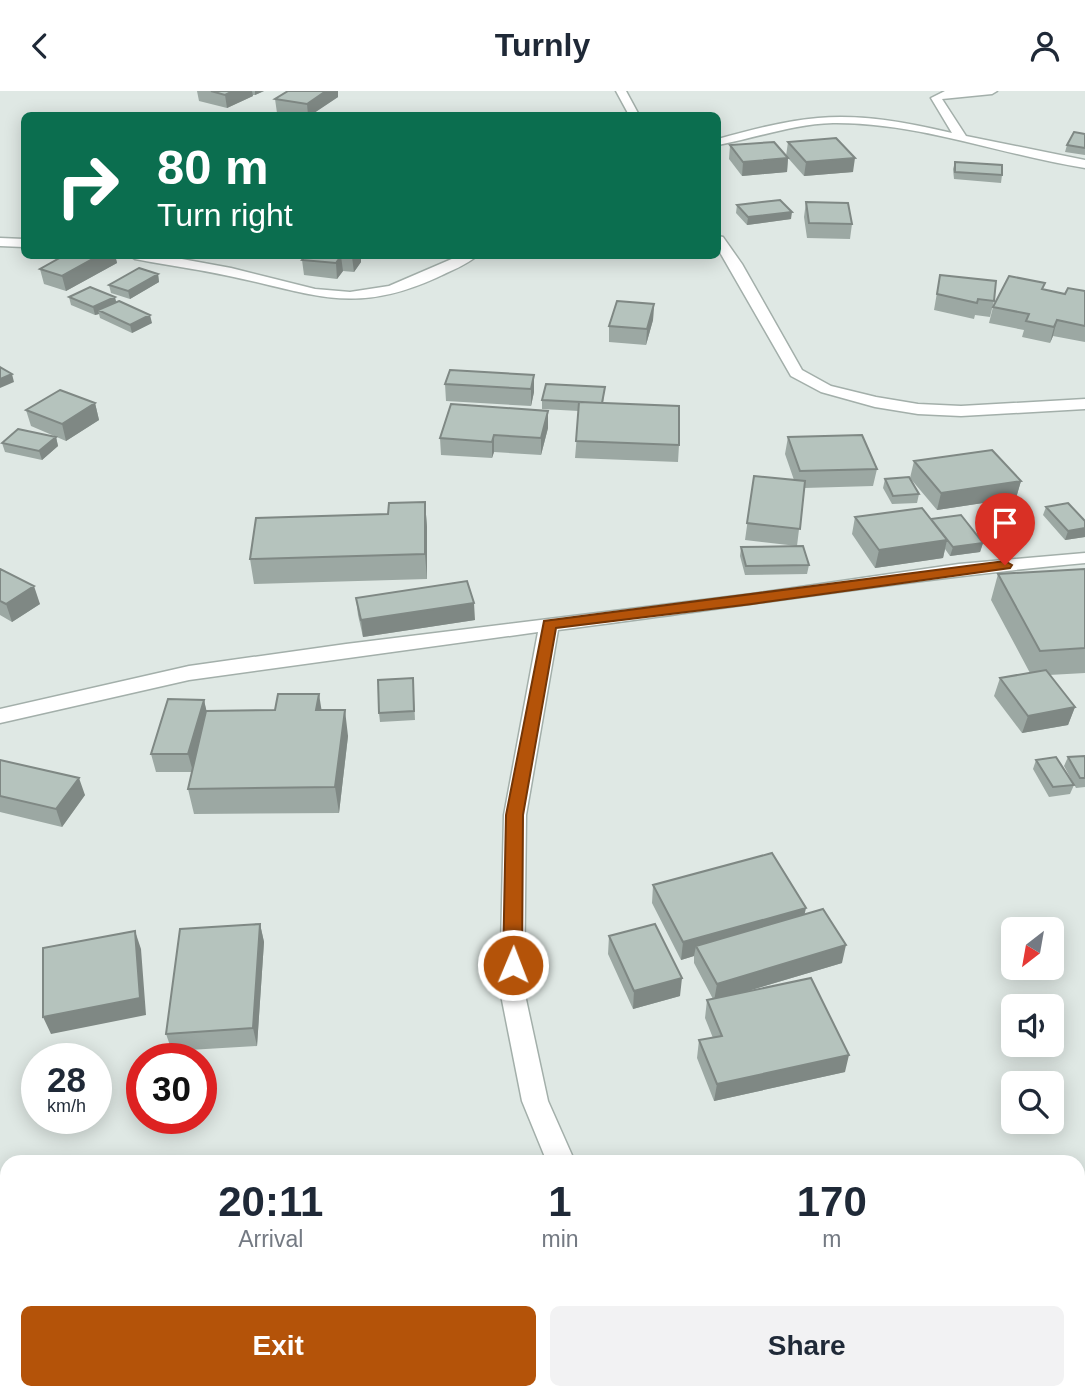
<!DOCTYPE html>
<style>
body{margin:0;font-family:Arial,sans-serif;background:#f2f2f3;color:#1f2937;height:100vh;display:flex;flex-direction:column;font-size:26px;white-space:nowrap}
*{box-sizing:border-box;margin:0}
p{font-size:23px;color:#747a83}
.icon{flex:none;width:38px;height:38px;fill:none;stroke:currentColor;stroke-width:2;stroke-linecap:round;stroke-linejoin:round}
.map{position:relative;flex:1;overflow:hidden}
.sheet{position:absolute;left:0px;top:1064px;width:1085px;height:245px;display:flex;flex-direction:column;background:#fff;border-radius:21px 21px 0 0;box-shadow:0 4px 18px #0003}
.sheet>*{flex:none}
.hud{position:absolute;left:21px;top:21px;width:700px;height:147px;border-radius:10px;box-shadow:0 4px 18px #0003;background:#0b6e4f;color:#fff;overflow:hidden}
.needle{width:46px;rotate:211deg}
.buttons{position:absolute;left:1001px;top:826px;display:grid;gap:14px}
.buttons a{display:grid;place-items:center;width:63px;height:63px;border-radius:10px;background:#fff;box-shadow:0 4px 18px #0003;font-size:35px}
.speed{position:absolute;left:21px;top:952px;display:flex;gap:14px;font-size:35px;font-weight:700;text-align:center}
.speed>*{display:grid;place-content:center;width:91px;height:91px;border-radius:50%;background:#fff;box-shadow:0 4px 18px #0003;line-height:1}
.speed small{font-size:18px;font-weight:400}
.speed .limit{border:10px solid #d22;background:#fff;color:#111}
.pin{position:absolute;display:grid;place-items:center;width:60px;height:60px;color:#fff;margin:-72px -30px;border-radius:50% 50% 50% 0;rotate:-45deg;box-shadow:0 0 7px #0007}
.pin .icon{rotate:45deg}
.me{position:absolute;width:77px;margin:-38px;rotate:1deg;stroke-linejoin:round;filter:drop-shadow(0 0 5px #0008)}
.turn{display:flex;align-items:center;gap:24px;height:147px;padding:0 21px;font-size:32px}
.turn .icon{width:91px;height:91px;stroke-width:2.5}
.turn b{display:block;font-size:49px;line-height:60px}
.eta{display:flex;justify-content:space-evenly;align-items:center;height:119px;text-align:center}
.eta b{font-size:42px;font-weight:800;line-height:49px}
.button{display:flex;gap:14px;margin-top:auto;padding:14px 21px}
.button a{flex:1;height:80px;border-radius:10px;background:#b45309;color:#fff;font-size:28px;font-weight:800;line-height:80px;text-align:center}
.button a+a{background:#f2f2f3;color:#1f2937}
header{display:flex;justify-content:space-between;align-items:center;height:91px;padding:0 21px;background:#fff;font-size:32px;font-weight:800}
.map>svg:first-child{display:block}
</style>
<header><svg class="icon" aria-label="back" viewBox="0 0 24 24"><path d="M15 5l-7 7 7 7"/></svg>Turnly<svg class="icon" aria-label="person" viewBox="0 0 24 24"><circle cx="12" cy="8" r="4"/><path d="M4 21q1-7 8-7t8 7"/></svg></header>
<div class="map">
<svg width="1085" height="1309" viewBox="0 0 1085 1309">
<rect width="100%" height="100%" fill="#dfe8e4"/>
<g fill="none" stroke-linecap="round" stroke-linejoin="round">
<g stroke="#a3afaa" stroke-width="3">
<path id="minor" d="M616,0H626L639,24H629Z
M945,0H997L992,3L942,8L966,45L1085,69V77C1001,64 919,31 833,32C793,33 756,47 718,54V48C751,39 784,30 818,27C863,23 909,32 952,42L931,7Z
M718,145L723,146L742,173L802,279L831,295L876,306L918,313L961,315L1085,308V318L961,325L918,323L875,316L821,301L791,285L718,158Z
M0,147L24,148V156L0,155Z
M129,164H160L231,177L315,198L350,201L389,195L461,164H478C467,174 450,180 436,187C352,225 312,202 229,185C198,178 166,174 135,168Z
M1085,462V472C908,488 733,517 558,539L526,724L524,899L548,1010L575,1071H547L522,1010L500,899L504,724L538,541L189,589L0,632V618L189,575L346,553L752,503L959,473Z
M557,1302H589L588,1309H556Z"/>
</g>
<use href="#minor" fill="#fff" fill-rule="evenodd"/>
</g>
<path fill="#9ca8a3" d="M197,0H264L255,4H252L253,5L227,17L199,10Z
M288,0H338V6L311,24H294L277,22L275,8Z
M1085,43V64L1065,61L1067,54Z
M788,51L853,81L804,85L788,67L787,81L742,85L729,68L730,54L786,65Z
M955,71L1002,84L1001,92L954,88L953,78Z
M806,111L852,133L850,148L807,147L804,126Z
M737,114L791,128L747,134L736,122Z
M65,164H115L117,172L66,200L44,193L40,178Z
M306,164H361V171L354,181L343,180L337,188L304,184L302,169Z
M158,183L159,191L130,208L111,202L109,194Z
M940,184L994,210L990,226L975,224L974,228L934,219Z
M1043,198L1065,203L1085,200V251L1053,245L1050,252L1022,246L1024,239L989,232L993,216Z
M69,206L116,211L152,232L132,242L100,227L99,223L95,224L71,214Z
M654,213L653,229L646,254L609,251V235Z
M534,284V301L531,315L446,310L445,293Z
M605,296L603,312L679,354L678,371L575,367L579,320L542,318V309Z
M95,312L99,329L66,350L31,335L26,319Z
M548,320V337L541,364L494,361L492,367L441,364L440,347Z
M56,346L58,355L42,369L5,361L2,352Z
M788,346L877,378L873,395L804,397L797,455L745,449L754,385L794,389L785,363Z
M914,370L1021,390L1016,407L937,419L910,387Z
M885,388L919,403L917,412L892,413L883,397Z
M425,411L427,436V488L254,493L250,468Z
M1046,416L1085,430V446L1065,449L1043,424Z
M855,426L931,429L983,452L980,461L950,465L945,458L943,467L875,477L852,443Z
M741,456L809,474L807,483L745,484L740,465Z
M0,478L40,513L12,531L0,524Z
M1085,478V582L1049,584L1075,616L1068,634L1022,642L994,605L1000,587L1030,582L991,509L998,483Z
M356,507L475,529L363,546L358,524Z
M413,587L415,629L380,631L379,622Z
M204,609L206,620L321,619L348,645L339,722L194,723L188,698L192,681H156L151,663Z
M1085,665V696L1076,697L1064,675L1068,666Z
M0,669L85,704L62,736L0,721Z
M1036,669L1074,694L1070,703L1049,706L1033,678Z
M653,794L804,824L842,872L744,901L845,981L714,1010L697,967L699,949L713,947L705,927L707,909L713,908L694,872V865L681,869L652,812Z
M260,833L264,851L257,955L172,960L166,943Z
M609,845L680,905L633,918L608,863Z"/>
<path fill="#7f8884" d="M233,0H252L253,5L227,17L225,4Z
M255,0H264L255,4Z
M326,0H338V6L311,24H308L307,13Z
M788,67L787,81L742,85L743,71Z
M855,67L853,81L804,85L806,71Z
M792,121L791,128L747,134L748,126Z
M100,164H115L117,172L66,200L62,185Z
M353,164H361V171L354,181L352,166Z
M341,165L343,180L337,188L336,172Z
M158,183L159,191L130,208L128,200Z
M115,206L117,214L98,219L99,223L95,224L93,216Z
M654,213L653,229L646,254L647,238Z
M150,224L152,232L132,242L130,234Z
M1057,229L1053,245L1050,252L1054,236Z
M12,283L14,291L0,297V288Z
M534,284V301L531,315V298Z
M95,312L99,329L66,350L62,333Z
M548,320V337L541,364V347Z
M494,344V361L492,367V351Z
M56,346L58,355L42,369L39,360Z
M1021,390L1016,407L937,419L941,402Z
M425,411L427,436V488L425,463Z
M1085,437V446L1065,449L1068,440Z
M947,449L943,467L875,477L879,459Z
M983,452L980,461L950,465L953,456Z
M34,495L40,513L12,531L6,513Z
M474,512L475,529L363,546L361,529Z
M319,603L323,628L316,619Z
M204,609L208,626L193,681L188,663Z
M1075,616L1068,634L1022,642L1028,625Z
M345,619L348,645L339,722L335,696Z
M79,687L85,704L62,736L56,718Z
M806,817L802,835L696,855L694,865L681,869L683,851Z
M260,833L264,851L257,955L253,937Z
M135,840L141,858L146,924L51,943L43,926Z
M846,854L842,872L714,910L717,893Z
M682,887L680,905L633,918L634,900Z
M849,964L845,981L714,1010L717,993Z"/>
<path fill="#b5c3bd" stroke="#7f8884" stroke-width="2" d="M211,0H233L225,4Z
M288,0H326L307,13L275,8Z
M1074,41L1085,43V57L1067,54Z
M836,47L855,67L806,71L788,51Z
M774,51L788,67L743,71L730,54Z
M955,71L1002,74V84L955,81Z
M780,109L792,121L748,126L737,114Z
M806,111L848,112L852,133L809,132Z
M65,164H100L62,185L40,178Z
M306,164H353L352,166L341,165L336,172L302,169Z
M139,177L158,183L128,200L109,194Z
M940,184L996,190L994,210L978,208L977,212L937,203Z
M1009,185L1045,192L1042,198L1065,203L1068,197L1085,200V235L1057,229L1054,236L1026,230L1029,223L993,216Z
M90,196L115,206L93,216L69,206Z
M119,210L150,224L130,234L98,219Z
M617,210L654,213L647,238L609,235Z
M0,276L12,283L0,288Z
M450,279L534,284L531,298L445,293Z
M546,293L605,296L602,312L542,309Z
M60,299L95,312L62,333L26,319Z
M579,311L679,315V354L576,350Z
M451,313L548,320L541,347L494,344L492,351L440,347Z
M18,338L56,346L39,360L2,352Z
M862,344L877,378L800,380L788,346Z
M992,359L1021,390L941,402L914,370Z
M754,385L805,390L800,438L747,432Z
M909,386L919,403L893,405L885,388Z
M425,411V463L250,468L256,427L388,423L389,412Z
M1068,412L1085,430V437L1068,440L1046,416Z
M922,417L947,449L879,459L855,426Z
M961,424L983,452L953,456L931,428Z
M803,455L809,474L746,475L741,456Z
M0,478L34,495L6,513L0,510Z
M1085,478V557L1040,560L998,483Z
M467,490L474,512L361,529L356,507Z
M1046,579L1075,616L1028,625L1000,587Z
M413,587L414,620L379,622L378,589Z
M278,603H319L316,619H345L335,696L188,698L206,620L275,619Z
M168,608L204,609L188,663H151Z
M1085,665V687H1080L1068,666Z
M1056,666L1074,694L1053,696L1036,669Z
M0,669L79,687L56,718L0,705Z
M772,762L806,817L683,851L653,794Z
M823,818L846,854L717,893L696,855Z
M260,833L253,937L166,943L180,838Z
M655,833L682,887L634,900L609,845Z
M135,840L140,907L43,926V857Z
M811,887L849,964L717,993L699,949L722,945L707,909Z"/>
<path fill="#b45309" stroke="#753606" stroke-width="2" d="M1005,470L1012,474L1010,477L752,513L556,537L523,724L522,874L519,879L513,881L506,879L503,874L506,724L544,530Z"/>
</svg>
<div class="buttons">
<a><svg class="needle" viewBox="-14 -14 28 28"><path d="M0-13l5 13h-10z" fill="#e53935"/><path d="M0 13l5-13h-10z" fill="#747a83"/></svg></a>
<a><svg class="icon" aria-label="sound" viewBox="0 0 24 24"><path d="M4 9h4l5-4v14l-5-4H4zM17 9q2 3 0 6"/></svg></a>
<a><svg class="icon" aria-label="search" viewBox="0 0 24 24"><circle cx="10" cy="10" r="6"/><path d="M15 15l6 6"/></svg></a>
</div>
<div class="speed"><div>28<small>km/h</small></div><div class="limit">30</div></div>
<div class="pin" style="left:1005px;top:474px;background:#d93025"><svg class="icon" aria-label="arrive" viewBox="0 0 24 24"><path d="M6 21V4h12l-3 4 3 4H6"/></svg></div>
<svg class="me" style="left:513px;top:874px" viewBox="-20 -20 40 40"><circle r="17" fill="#b45309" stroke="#fff" stroke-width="3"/><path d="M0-11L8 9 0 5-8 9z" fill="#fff"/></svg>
<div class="hud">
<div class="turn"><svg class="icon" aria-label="right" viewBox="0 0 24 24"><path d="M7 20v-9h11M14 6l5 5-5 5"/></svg><div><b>80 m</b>Turn right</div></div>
</div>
<section class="sheet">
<div class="eta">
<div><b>20:11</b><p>Arrival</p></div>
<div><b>1</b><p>min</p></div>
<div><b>170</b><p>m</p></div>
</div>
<div class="button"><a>Exit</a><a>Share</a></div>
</section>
</div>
